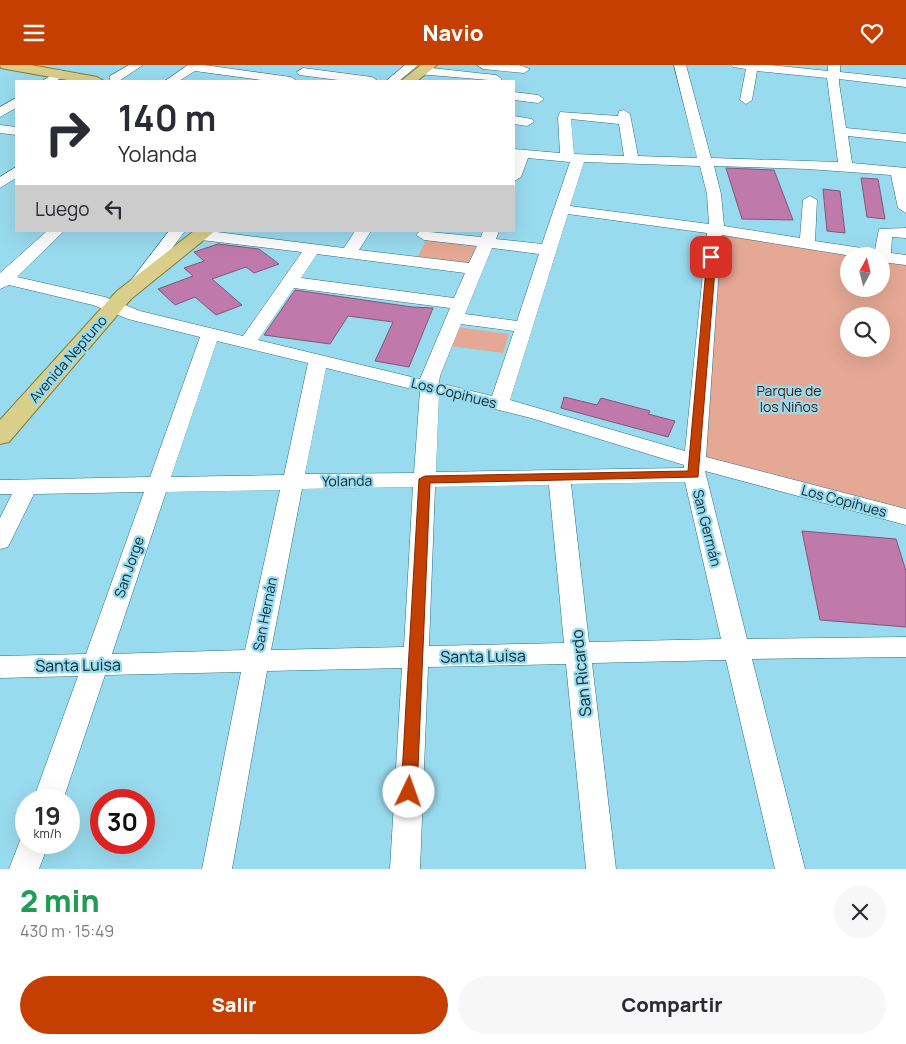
<!DOCTYPE html>
<html lang="es">
<meta charset="utf-8">
<style>
body{margin:0;font-family:Manrope,sans-serif;background:#f7f7f7;color:#2b2b33;height:100vh;display:flex;flex-direction:column;font-size:19px;white-space:nowrap}
*{box-sizing:border-box;margin:0}
p{font-size:16px;color:#7c7c81}
.icon{flex:none;width:28px;height:28px;fill:none;stroke:currentColor;stroke-width:2;stroke-linecap:round;stroke-linejoin:round}
.map{position:relative;height:804px;overflow:hidden}
.drawer{display:flex;flex-direction:column;background:#fff;flex:1}
.drawer>*{flex:none}
.guide{position:absolute;left:15px;top:15px;width:500px;height:152px;border-radius:0px;box-shadow:0 5px 20px #0002;background:#fff;color:#2b2b33;overflow:hidden}
.needle{width:32px;rotate:7deg}
.tools{position:absolute;left:840px;top:182px;display:grid;gap:10px}
.tools a{display:grid;place-items:center;width:50px;height:50px;border-radius:50%;background:#fff;box-shadow:0 5px 20px #0002;font-size:25px}
.speed{position:absolute;left:15px;top:724px;display:flex;gap:10px;font-size:25px;font-weight:700;text-align:center}
.speed>*{display:grid;place-content:center;width:65px;height:65px;border-radius:50%;background:#fff;box-shadow:0 5px 20px #0002;line-height:1}
.speed small{font-size:12px;font-weight:400}
.speed .limit{border:8px solid #d22;background:#fff;color:#111}
.pin{position:absolute;display:grid;place-items:center;width:42px;height:42px;color:#fff;margin:-21px;border-radius:10px;box-shadow:0 2px 8px #0006}
.me{position:absolute;width:55px;margin:-28px;rotate:3deg;stroke-linejoin:round;filter:drop-shadow(0 0 4px #0008)}
.turn{display:flex;align-items:center;gap:18px;height:105px;padding:0 20px;font-size:22px}
.turn .icon{width:65px;height:65px;stroke-width:2.5}
.turn b{display:block;font-size:35px;line-height:42px}
.then{display:flex;align-items:center;height:48px;padding:0 20px;background:#0003;gap:10px;font-size:19px}
.round{display:grid;place-items:center;flex:none;width:52px;height:52px;border-radius:26px;background:#f7f7f7}
.summary{display:flex;align-items:center;justify-content:space-between;height:85px;padding:0 20px}
h1{font-size:30px;font-weight:800;line-height:38px;color:#1e9e55}
.button{display:flex;gap:10px;margin-top:auto;padding:10px 20px}
.button a{flex:1;height:58px;border-radius:30px;background:#c53f03;color:#fff;font-size:20px;font-weight:800;line-height:58px;text-align:center}
.button a+a{background:#f7f7f7;color:#2b2b33}
header{display:flex;justify-content:space-between;align-items:center;height:65px;padding:0 20px;background:#c53f03;color:#fff;font-size:22px;font-weight:800}
.map>svg:first-child{display:block}
</style>
<header><svg class="icon" aria-label="menu" viewBox="0 0 24 24"><path d="M4 6h16M4 12h16M4 18h16"/></svg>Navio<svg class="icon" aria-label="heart" viewBox="0 0 24 24"><path d="M12 20l-8-8c-3-5 5-10 8-4 3-6 11-1 8 4z"/></svg></header>
<div class="map">
<svg width="906" height="804" viewBox="0 0 906 804">
<rect width="100%" height="100%" fill="#99dbee"/>
<path fill="#e5a895" fill-rule="evenodd" d="M722,169L861,191H849V224H881V194L906,198V447L712,396L705,390L721,184L718,180L719,172ZM849,251H881V284H849Z
M426,175L476,181L468,201L416,195Z
M456,262L509,269L503,288L449,281Z"/>
<path fill="#bf79ab" stroke="#825775" d="M726,103L774,105L793,155L742,154Z
M861,113L878,114L885,154L867,152Z
M823,124L840,126L845,168L827,166Z
M218,179L259,184L279,199L254,208L246,202L212,214L242,240L216,250L195,232L175,240L158,224L193,211L184,203L204,196L194,187Z
M295,225L412,242L433,243L409,302L375,296L393,257L348,251L330,279L264,270Z
M564,332L597,340L601,333L650,346L648,349L675,356L668,372L561,343Z
M802,466L896,474L906,506V562L820,555Z"/>
<g fill="none" stroke-linecap="round" stroke-linejoin="round">
<g stroke="#2c6e7f" stroke-width="1">
<path id="minor" d="M129,0H143L119,16H110V11Z
M188,0H204L291,12L297,16H268L195,6L179,16H165Z
M405,0H418L399,16H386Z
M477,0H519L530,4L524,8L483,4Z
M674,0H686L711,93L838,97L827,13L757,6L752,35L746,39L740,35L746,4L733,2L731,0H770L828,6V0H840V7L906,14V22L839,14V18L846,63L906,69V77L848,71L852,98L906,103V148L898,143L891,110L808,104L714,101L721,129L724,161L800,173L803,135L810,131L817,135L815,176L875,185L879,164L906,163V173L892,172L891,188L906,190V200L881,197V191H852L722,170L721,173L706,392L906,444V460L705,406L747,574L906,572V592L752,594L805,804H775L726,595L592,598L616,804H586L566,599L428,602L420,804H390L402,603L267,606L232,804H202L241,607L105,610L63,735H33L78,611L0,613V591L86,589L144,427L34,429L8,482L0,484V453L12,429H0V415L150,412L200,272L128,254L93,240L9,220L0,224V208L47,166H64L17,212L105,232L140,246L243,271L302,187L201,175L193,170L195,167L209,166L344,183L355,166H371L359,185L469,198L477,181L424,175L416,170L420,166L481,172L483,166H499L496,174L542,179L570,97L528,93L521,112L514,116V84L560,88L558,52L560,47L618,51L619,46L624,45L630,49L638,91L697,93ZM571,54L619,59L624,91L574,89ZM584,97L700,101L707,129L709,159L570,141ZM568,149L707,168L685,386L510,335ZM492,183L539,189L517,256L465,249ZM317,189L465,208L454,233L301,213ZM294,223L450,243L420,314L258,275ZM461,259L514,266L492,331L439,318L440,311ZM217,276L308,298L284,410L171,412ZM326,303L420,326L414,408L305,409ZM439,330L531,353L684,400V403L436,407ZM685,417L721,574L589,577L571,419ZM549,420L564,578L429,581L435,422ZM413,422L404,582L271,585L302,424ZM280,425L245,585L112,589L166,427Z
M422,2L496,10L502,14L500,16L418,9V3Z
M303,3L372,12L378,16H346L299,10L297,7Z
M60,5L66,9L56,16H42Z
M514,27L538,30L544,34L538,38L514,35Z
M16,33V43L0,52V42Z
M514,51L532,54L534,57L527,61L514,59Z
M0,60L16,62V70L0,68Z
M16,102V113L0,123V112Z
M169,166H185L143,222H131L129,218Z
M26,767V778H49L39,804H9L23,768Z"/>
</g>
<g stroke="#827e37" stroke-width="2">
<path id="major" d="M0,0H31L97,12L104,16H73L6,4L1,3Z
M421,0H437L417,16H401Z
M194,166H215L131,234L9,377L0,379V355L117,226Z"/>
</g>
<use href="#minor" fill="#fff" fill-rule="evenodd"/>
<use href="#major" fill="#dace8b" fill-rule="evenodd"/>
</g>
<path fill="#c53f03" stroke="#802902" d="M711,189L716,192L698,412L430,418L417,727L414,732L409,734L403,732L401,727L419,414L425,411L688,406L707,192Z"/>
<g text-anchor="middle" stroke-width="4.5" stroke-linejoin="round" paint-order="stroke">
<g font-size="14" fill="#0a262d" stroke="#99dbee">
<text transform="translate(68 294) rotate(-49)" y="5">Avenida Neptuno</text>
<text transform="translate(454 328) rotate(14)" y="5">Los Copihues</text>
<text transform="translate(347 416) rotate(-1)" y="5">Yolanda</text>
<text transform="translate(844 436) rotate(15)" y="5">Los Copihues</text>
<text transform="translate(707 463) rotate(76)" y="5">San Germán</text>
<text transform="translate(129 502) rotate(-71)" y="5">San Jorge</text>
<text transform="translate(265 549) rotate(-79)" y="5">San Hernán</text>
</g>
<g font-size="14" fill="#4c1807" stroke="#99dbee">
<text x="789" y="331">Parque de<tspan x="789" dy="16">los Niños</tspan></text>
</g>
<g font-size="16" fill="#0a262d" stroke="#99dbee">
<text transform="translate(483 591) rotate(-1)" y="6">Santa Luisa</text>
<text transform="translate(78 600) rotate(-1)" y="6">Santa Luisa</text>
<text transform="translate(581 608) rotate(-96)" y="6">San Ricardo</text>
</g>
</g>
</svg>
<div class="tools">
<a><svg class="needle" viewBox="-14 -14 28 28"><path d="M0-13l5 13h-10z" fill="#e53935"/><path d="M0 13l5-13h-10z" fill="#7c7c81"/></svg></a>
<a><svg class="icon" aria-label="search" viewBox="0 0 24 24"><circle cx="10" cy="10" r="6"/><path d="M15 15l6 6"/></svg></a>
</div>
<div class="speed"><div>19<small>km/h</small></div><div class="limit">30</div></div>
<div class="pin" style="left:711px;top:192px;background:#d93025"><svg class="icon" aria-label="arrive" viewBox="0 0 24 24"><path d="M6 21V4h12l-3 4 3 4H6"/></svg></div>
<svg class="me" style="left:409px;top:727px" viewBox="-20 -20 40 40"><circle r="19" fill="#fff"/><path d="M0-13L10 11 0 6-10 11z" fill="#c53f03"/></svg>
<div class="guide">
<div class="turn"><svg class="icon" aria-label="right" viewBox="0 0 24 24"><path d="M7 20v-9h11M14 6l5 5-5 5"/></svg><div><b>140 m</b>Yolanda</div></div>
<div class="then">Luego<svg class="icon" aria-label="left" viewBox="0 0 24 24"><path d="M17 20v-9H6M10 6l-5 5 5 5"/></svg></div>
</div>
</div>
<section class="drawer">
<div class="summary"><div><h1>2 min</h1><p>430 m · 15:49</p></div><a class="round"><svg class="icon" aria-label="close" viewBox="0 0 24 24"><path d="M6 6l12 12M18 6L6 18"/></svg></a></div>
<div class="button"><a>Salir</a><a>Compartir</a></div>
</section>
